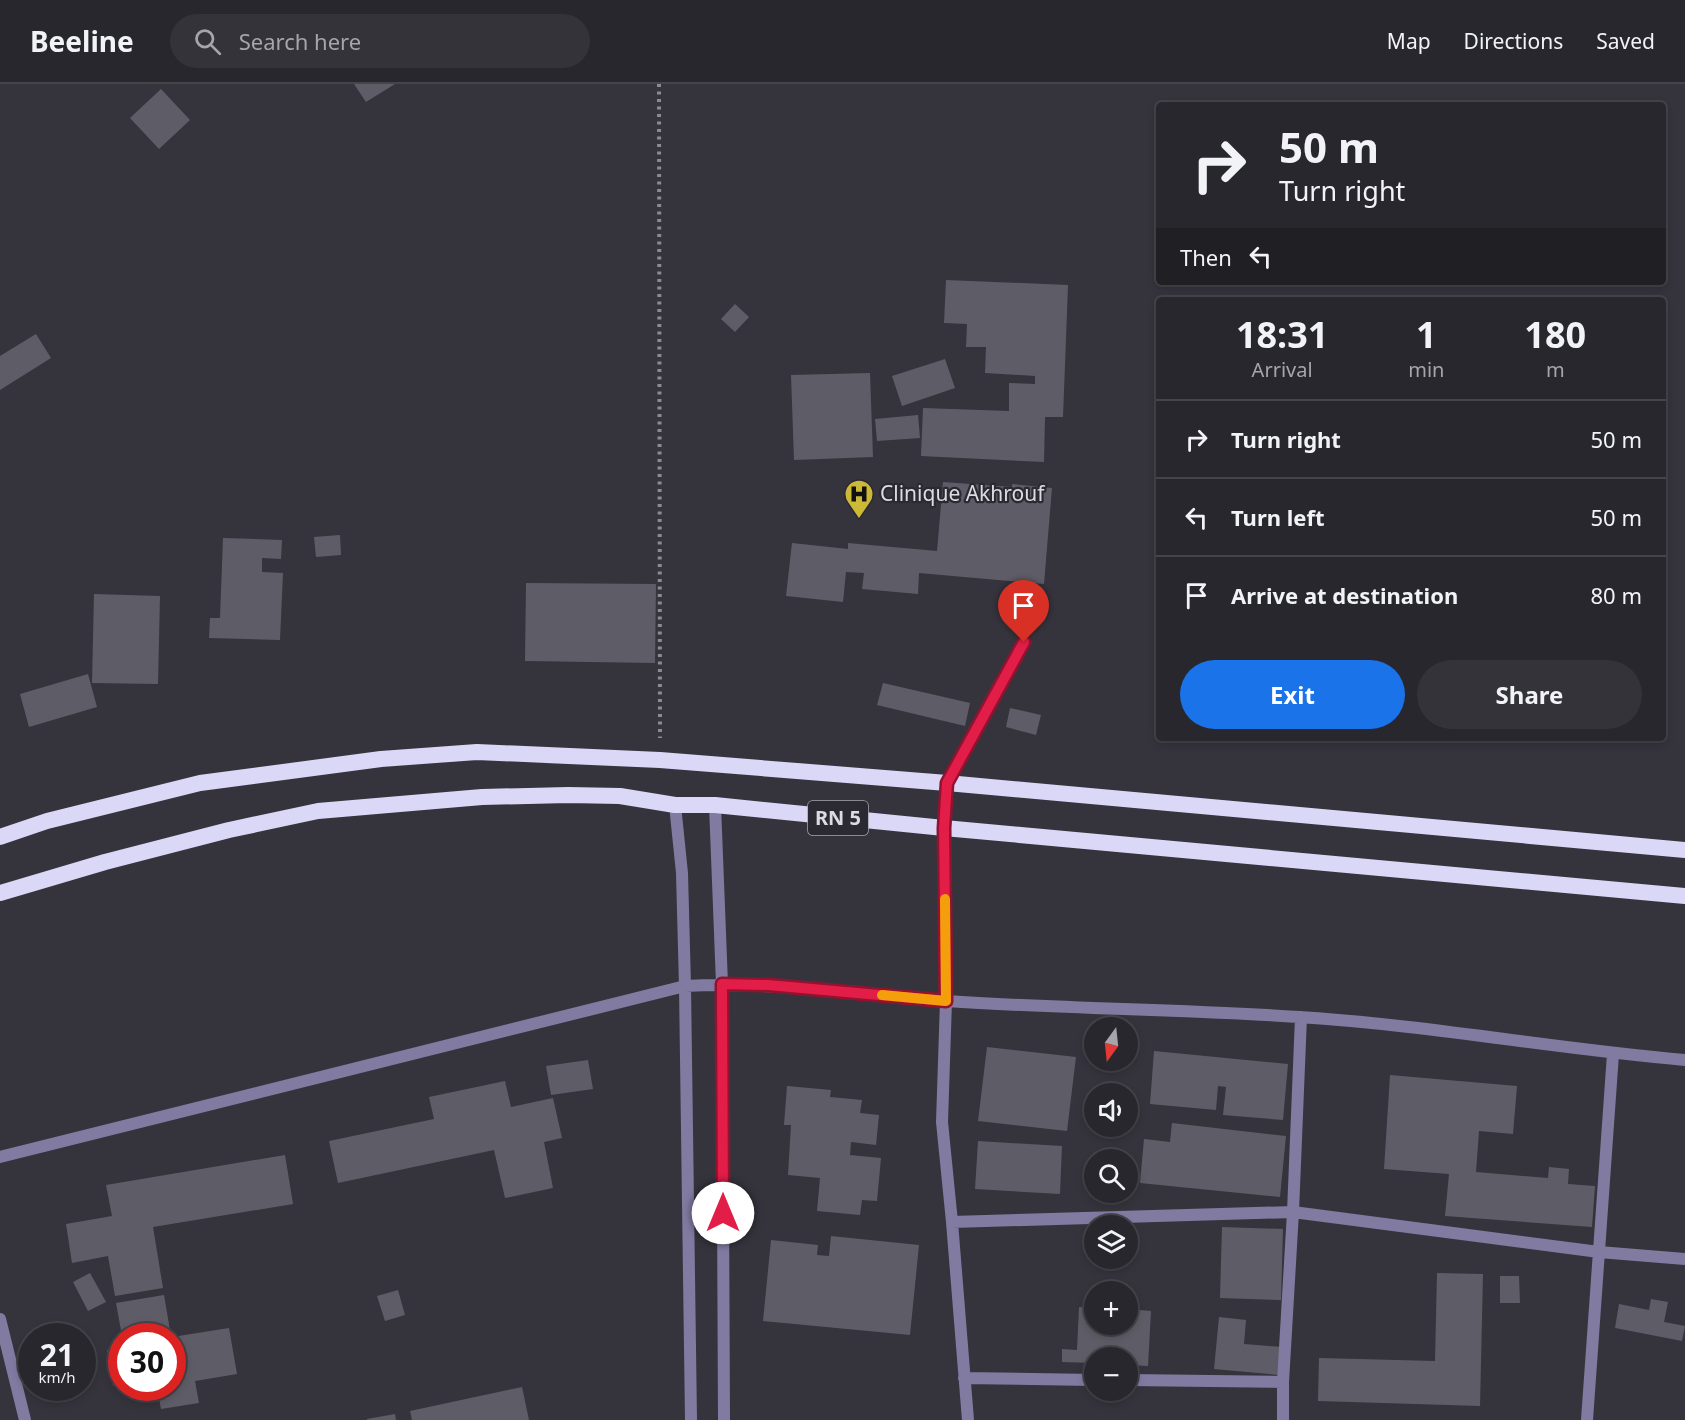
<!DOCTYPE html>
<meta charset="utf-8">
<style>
body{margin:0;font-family:"Noto Sans",sans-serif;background:#34333a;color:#f1f3f6;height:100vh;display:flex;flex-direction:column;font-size:22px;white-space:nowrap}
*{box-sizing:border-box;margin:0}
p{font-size:20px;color:#a5a5aa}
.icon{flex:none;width:33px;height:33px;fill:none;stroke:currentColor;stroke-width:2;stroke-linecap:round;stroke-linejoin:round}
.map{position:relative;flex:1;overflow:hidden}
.panel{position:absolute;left:1156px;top:213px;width:510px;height:444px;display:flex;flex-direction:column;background:#28272e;border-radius:6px;box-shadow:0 3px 9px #0003,0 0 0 2px #44444a}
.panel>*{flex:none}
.guide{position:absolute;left:1156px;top:18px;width:510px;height:183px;border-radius:6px;box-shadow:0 3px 9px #0003,0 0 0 2px #44444a;background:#28272e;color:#f1f3f6;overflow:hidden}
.needle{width:39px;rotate:195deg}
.buttons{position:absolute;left:1084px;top:933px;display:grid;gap:12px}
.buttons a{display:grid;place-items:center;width:54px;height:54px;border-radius:50%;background:#28272e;box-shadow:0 3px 9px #0003,0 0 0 2px #44444a;font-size:30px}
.speed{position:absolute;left:18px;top:1239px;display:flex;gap:12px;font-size:30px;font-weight:700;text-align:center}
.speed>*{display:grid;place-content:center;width:78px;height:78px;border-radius:50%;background:#28272e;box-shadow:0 3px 9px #0003,0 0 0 2px #44444a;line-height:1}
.speed small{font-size:15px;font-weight:400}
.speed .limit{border:9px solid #d22;background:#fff;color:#111}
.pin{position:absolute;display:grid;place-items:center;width:51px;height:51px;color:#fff;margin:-62px -26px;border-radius:50% 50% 50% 0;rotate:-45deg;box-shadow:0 0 6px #0007}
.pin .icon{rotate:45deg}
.me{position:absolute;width:66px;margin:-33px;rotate:0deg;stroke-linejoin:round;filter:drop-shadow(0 0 4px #0008)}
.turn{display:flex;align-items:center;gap:21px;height:126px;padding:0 24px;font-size:27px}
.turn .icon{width:78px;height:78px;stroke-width:2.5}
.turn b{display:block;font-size:42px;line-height:51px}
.then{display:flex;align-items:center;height:57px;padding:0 24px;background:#0003;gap:12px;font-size:22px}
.eta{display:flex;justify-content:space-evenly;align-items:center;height:102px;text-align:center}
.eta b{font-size:36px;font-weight:700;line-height:42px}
.cta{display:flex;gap:12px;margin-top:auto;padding:12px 24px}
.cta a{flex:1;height:69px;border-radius:36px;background:#1a73e8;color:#fff;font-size:24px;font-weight:700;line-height:69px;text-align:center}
.cta a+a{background:#34333a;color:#f1f3f6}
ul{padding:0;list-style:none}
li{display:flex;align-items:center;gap:18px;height:78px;padding:0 24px;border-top:2px solid #44444a}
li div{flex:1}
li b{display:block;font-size:22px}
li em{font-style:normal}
header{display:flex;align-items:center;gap:36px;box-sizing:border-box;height:84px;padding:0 30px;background:#28272e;border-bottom:2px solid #44444a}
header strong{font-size:28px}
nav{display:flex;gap:33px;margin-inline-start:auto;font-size:21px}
.search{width:420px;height:54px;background:#34333a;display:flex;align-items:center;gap:15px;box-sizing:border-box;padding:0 21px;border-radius:33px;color:#a5a5aa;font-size:22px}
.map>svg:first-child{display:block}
</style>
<header>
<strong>Beeline</strong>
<div class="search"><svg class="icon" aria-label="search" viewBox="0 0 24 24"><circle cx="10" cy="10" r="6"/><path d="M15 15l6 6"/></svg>Search here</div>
<nav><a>Map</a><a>Directions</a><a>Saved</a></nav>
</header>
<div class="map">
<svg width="1685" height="1336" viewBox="0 0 1685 1336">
<rect width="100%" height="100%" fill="#35343d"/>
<path fill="#5e5d67" d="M354,0H395L366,18Z
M161,5L190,36L159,65L130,34Z
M946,196L1068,201L1063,333H1045L1044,378L921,372L923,324L1009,327V299L1035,300V292L985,289L986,263H966L967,240L944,239Z
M735,220L749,233L735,248L721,235Z
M36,250L51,274L0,306V272Z
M945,275L955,304L902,322L892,292Z
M870,289L873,373L794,376L791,291Z
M918,331L920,354L877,357L875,335Z
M943,398L1012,403V400L1052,404L1044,500L919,489L918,510L862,505L864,489L846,488L843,518L786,512L792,459L848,465V459L937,467Z
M340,451L341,471L316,473L314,453Z
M223,454L282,456L281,475L262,474V488L283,489L280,556L209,554L210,534H220Z
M526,499L656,500L655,579L525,577Z
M94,510L160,512L158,600L92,599Z
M88,590L97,623L29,643L20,610Z
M883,599L970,619L965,642L877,621Z
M1010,624L1041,631L1036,651L1006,643Z
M987,963L1076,973L1067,1047L978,1037Z
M1154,967L1288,980L1283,1036L1223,1031L1226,1003L1218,1002L1216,1026L1150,1020Z
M588,976L593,1005L551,1011L546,982Z
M1390,991L1517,1002L1513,1050L1479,1047L1476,1088L1548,1094L1549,1083L1569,1085L1568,1100L1595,1102L1592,1143L1445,1132L1449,1090L1384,1085Z
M505,997L511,1023L553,1014L562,1054L544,1058L553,1104L505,1114L494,1066L338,1099L329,1057L434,1035L429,1013Z
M787,1002L831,1006L830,1013L862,1016L860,1029L879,1031L876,1061L851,1058L850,1071L881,1074L877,1117L862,1116L860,1131L817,1127L820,1094L788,1091L791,1041H784Z
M1172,1039L1286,1052L1280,1113L1140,1099L1144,1055L1170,1058Z
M978,1057L1062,1062L1060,1110L975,1105Z
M285,1071L293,1120L153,1143L163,1204L115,1212L108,1172L72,1179L66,1140L112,1132L106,1101Z
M1222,1143L1283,1145L1281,1216L1220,1214Z
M831,1152L919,1161L910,1251L763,1237L771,1156L818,1161L817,1171L829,1172Z
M90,1189L106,1218L88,1227L73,1198Z
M1437,1189L1483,1190L1480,1322L1318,1317L1319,1274L1435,1277Z
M1500,1192H1519L1520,1219H1500Z
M398,1206L405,1231L385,1237L377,1212Z
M164,1211L171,1252H122L116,1219Z
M1651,1215L1668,1218L1664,1238L1685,1242L1682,1257L1615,1244L1619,1220L1649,1226Z
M1079,1223L1095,1224V1240H1128V1225L1151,1227L1148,1282L1128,1281V1274H1095V1279L1062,1278V1265L1077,1266Z
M1219,1233L1246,1236L1244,1260L1281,1263L1279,1291L1214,1285Z
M229,1244L237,1290L195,1297L199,1319L161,1325L157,1304H172V1253Z
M122,1263V1301L113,1302L107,1266Z
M522,1303L529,1336H412L410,1327Z
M395,1330L396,1336H367V1335Z"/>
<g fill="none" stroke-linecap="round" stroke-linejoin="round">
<path stroke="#8c8b92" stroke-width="4" stroke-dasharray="3 4.5" stroke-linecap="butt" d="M659,0L660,654"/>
<path stroke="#817ba1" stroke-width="12" d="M947,699L1024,558"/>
<path stroke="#817ba1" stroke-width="12" d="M947,699L944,744L946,917L942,1038L952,1138L968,1336
M675,721L682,789L685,902L691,1336
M715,721L722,900L724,1336
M0,1073L685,902C773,897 859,912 947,917C1064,925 1182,925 1299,933C1428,941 1557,965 1685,976
M952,1138L1293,1128L1599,1168L1685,1175
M0,1235L25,1336
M964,1294L1095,1296
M1128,1296L1283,1298
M1283,1336V1298L1293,1128L1301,933
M1587,1336L1613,970"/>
<path stroke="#dbd7f7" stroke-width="16" d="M0,753L47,737L200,699L381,675L477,668L660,676L947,699L1685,766
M0,809L105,778L229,746L318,727L482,713L568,711L620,712L675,721H715L944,744L1685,812"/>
</g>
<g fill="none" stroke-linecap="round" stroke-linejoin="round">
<g stroke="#92132f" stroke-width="15">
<path id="route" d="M723,1129L722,900L768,901L946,917L944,744L947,699L1024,558"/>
</g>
<use href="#route" stroke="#e11d48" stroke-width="10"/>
<path stroke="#f59e0b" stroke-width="10" d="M882,911L946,917L945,815"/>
</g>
<defs>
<g id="hospital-pin" transform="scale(1.5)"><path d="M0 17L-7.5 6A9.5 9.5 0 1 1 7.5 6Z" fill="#ccb938" stroke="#2b2a33"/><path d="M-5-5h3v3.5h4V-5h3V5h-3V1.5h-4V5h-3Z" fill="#111"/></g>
</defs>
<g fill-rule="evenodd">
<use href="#hospital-pin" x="859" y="410"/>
</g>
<g text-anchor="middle" stroke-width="4.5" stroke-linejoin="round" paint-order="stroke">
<rect fill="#2b2a33" stroke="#a7a6ad" stroke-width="1.5" x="808" y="717" width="60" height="34" rx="4.5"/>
<g font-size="20" font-weight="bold" fill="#dcdbe1">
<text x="838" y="741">RN 5</text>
</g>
<g font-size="21" fill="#dcdbe1" stroke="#2b2a33" text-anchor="start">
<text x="880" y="417">Clinique Akhrouf</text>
</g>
</g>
</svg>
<div class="buttons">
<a><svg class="needle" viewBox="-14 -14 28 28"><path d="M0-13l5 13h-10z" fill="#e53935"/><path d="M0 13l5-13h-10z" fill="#a5a5aa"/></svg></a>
<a><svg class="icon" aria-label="sound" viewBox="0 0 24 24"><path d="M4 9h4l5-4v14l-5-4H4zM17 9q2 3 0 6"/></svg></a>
<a><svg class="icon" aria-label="search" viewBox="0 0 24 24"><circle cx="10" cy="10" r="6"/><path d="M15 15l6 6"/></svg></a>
<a><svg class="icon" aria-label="layers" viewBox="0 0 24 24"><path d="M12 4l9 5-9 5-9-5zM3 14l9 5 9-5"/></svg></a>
<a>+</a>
<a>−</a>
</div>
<div class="speed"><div>21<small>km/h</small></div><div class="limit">30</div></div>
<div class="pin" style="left:1024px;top:558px;background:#d93025"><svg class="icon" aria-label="arrive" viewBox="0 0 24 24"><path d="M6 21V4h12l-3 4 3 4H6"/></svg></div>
<svg class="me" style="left:723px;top:1129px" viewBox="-20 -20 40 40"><circle r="19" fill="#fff"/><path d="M0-13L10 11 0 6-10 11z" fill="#e11d48"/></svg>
<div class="guide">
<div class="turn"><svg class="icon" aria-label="right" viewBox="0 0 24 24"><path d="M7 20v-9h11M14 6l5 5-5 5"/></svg><div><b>50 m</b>Turn right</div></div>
<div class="then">Then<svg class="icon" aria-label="left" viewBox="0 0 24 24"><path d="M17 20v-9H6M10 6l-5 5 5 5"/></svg></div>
</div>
<section class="panel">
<div class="eta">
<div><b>18:31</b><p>Arrival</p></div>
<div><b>1</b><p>min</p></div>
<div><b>180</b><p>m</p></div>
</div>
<ul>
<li><svg class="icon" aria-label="right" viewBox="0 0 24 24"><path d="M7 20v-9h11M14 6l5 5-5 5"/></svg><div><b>Turn right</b></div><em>50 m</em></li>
<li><svg class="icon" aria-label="left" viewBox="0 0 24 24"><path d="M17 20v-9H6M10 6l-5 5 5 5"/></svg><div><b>Turn left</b></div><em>50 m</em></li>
<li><svg class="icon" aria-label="arrive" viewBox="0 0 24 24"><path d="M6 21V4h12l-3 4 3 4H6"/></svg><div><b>Arrive at destination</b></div><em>80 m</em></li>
</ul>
<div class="cta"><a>Exit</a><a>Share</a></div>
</section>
</div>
